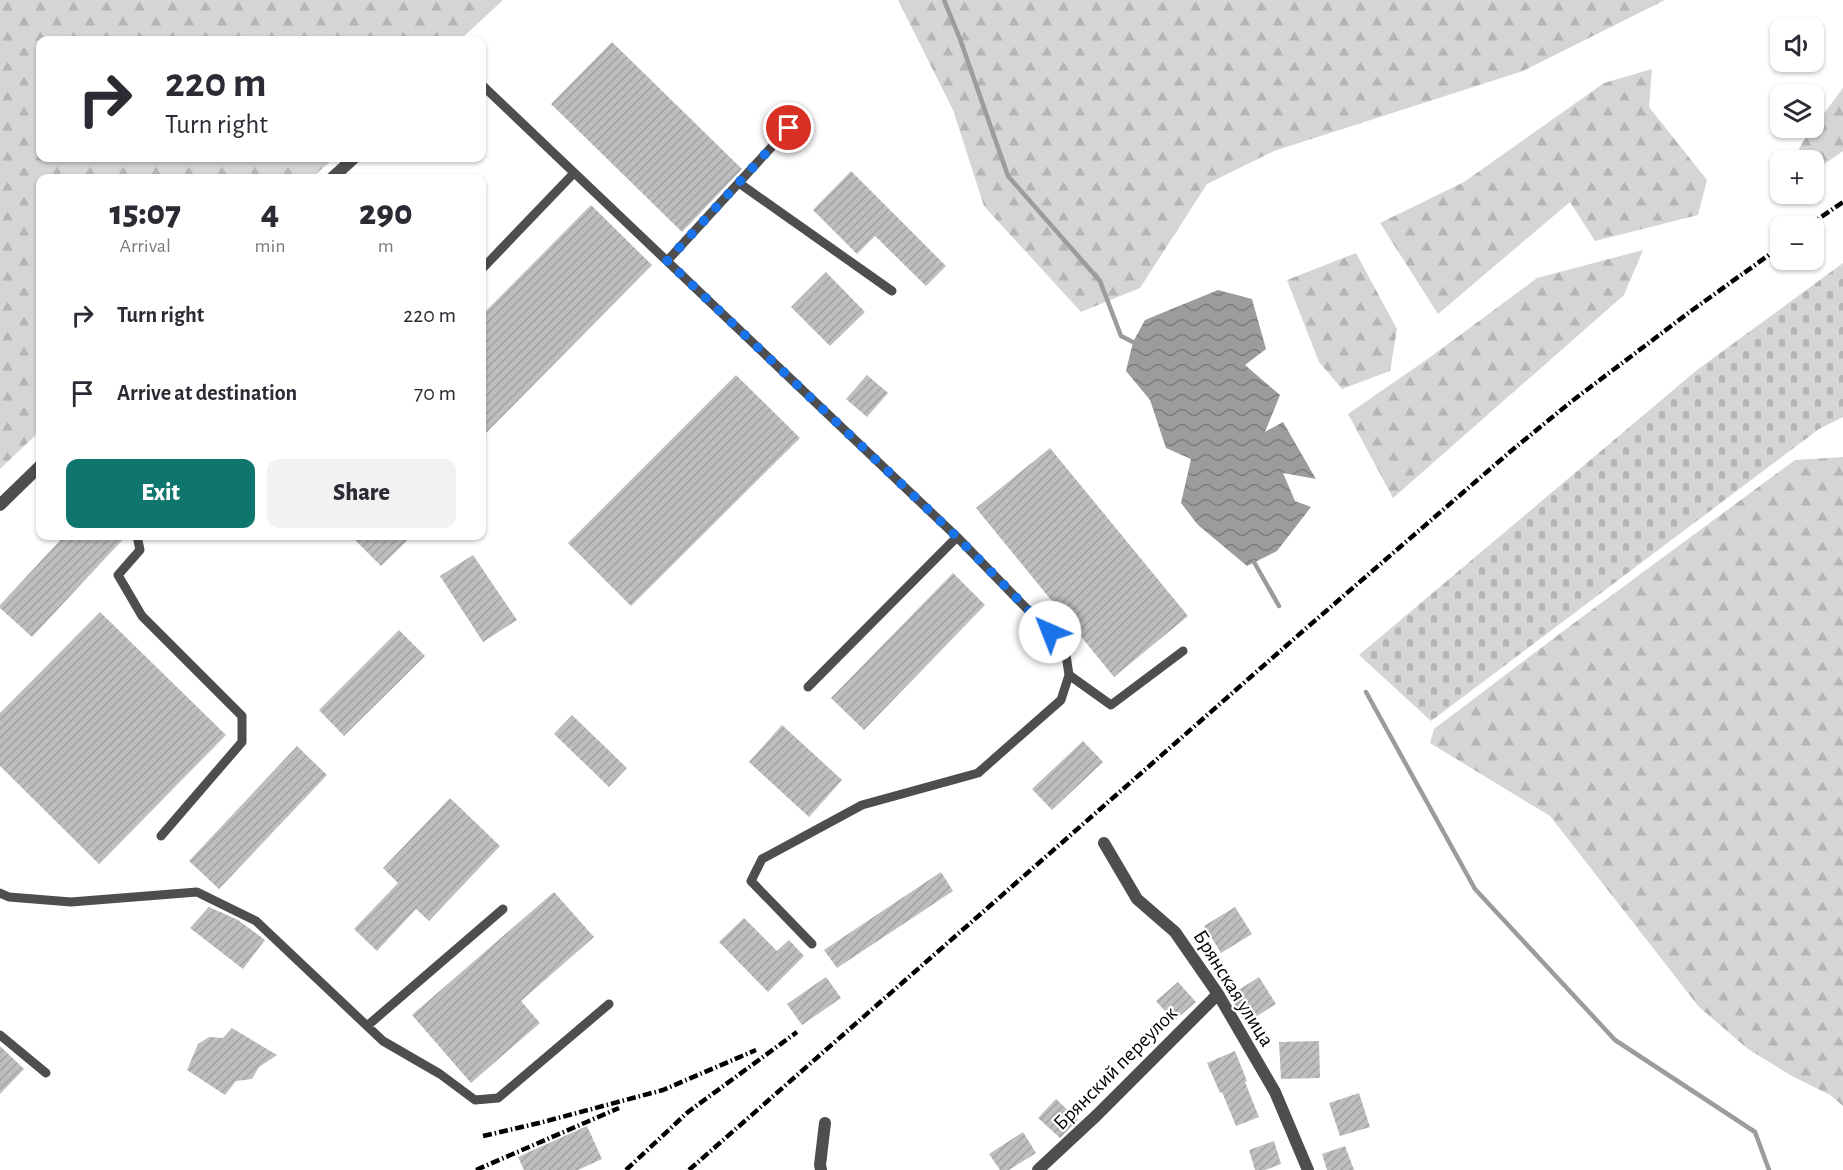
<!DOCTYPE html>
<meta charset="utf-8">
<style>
body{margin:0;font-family:"Alegreya Sans",sans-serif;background:#f2f2f3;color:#2b2b33;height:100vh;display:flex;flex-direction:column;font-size:22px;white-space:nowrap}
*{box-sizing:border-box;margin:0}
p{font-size:20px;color:#7c7c81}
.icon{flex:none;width:33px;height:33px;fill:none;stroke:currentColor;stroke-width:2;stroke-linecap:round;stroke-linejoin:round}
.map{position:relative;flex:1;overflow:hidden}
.sheet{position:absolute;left:36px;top:174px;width:450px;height:366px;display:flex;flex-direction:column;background:#fff;border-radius:12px;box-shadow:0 2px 4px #0004}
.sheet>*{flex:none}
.guide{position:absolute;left:36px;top:36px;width:450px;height:126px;border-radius:12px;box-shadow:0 2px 4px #0004;background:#fff;color:#2b2b33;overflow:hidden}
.controls{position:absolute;left:1770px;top:18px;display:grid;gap:12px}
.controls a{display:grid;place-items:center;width:54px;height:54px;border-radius:12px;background:#fff;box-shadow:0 2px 4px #0004;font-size:30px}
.pin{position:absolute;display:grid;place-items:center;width:51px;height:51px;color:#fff;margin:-26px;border:3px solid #fff;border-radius:50%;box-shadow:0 2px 6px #0007}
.me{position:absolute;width:66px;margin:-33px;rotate:316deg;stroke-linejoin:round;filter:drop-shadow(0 0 4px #0008)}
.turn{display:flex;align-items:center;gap:21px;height:126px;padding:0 30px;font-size:27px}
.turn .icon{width:78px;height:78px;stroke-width:2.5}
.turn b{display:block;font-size:42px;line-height:51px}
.eta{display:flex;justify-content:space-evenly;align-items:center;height:102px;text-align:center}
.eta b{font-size:36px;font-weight:800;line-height:42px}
.cta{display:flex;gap:12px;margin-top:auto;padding:12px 30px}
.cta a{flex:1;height:69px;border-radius:12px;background:#0f766e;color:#fff;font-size:24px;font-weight:800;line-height:69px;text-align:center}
.cta a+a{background:#f2f2f3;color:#2b2b33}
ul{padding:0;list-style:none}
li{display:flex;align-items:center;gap:18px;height:78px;padding:0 30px}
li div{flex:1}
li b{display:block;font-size:22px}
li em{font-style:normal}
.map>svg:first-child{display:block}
</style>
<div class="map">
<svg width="1843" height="1170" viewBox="0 0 1843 1170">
<defs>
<pattern id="forest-firs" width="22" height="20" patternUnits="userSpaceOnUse" patternTransform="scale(1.5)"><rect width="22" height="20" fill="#d5d5d5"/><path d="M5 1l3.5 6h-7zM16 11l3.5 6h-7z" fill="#b5b5b5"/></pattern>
<pattern id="cemetery-stones" width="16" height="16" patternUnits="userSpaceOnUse" patternTransform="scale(1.5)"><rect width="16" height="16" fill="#d5d5d5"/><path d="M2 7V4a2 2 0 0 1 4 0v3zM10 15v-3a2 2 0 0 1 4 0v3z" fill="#b5b5b5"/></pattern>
<pattern id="water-waves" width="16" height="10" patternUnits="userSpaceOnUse" patternTransform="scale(1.5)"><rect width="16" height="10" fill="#9c9c9c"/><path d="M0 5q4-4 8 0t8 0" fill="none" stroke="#7d7d7d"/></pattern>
<pattern id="building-hatch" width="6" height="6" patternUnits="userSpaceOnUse" patternTransform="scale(1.5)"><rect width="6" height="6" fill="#bebebe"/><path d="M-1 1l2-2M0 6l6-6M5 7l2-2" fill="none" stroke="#a2a2a2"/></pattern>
</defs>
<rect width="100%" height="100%" fill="#fff"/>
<path fill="url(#forest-firs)" d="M0,0H503L460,40H40V158H334L312,178H40V431L0,469Z
M898,0H1665L1523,71L1274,151L1207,184L1140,288L1081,312L984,206L953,110Z
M1652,69L1649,107L1707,180L1698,215L1595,241L1570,202L1438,314L1380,223L1464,182L1604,83Z
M1843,88V151L1814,171V160H1794L1802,143Z
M1643,250L1624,295L1393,498L1348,414L1429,358L1537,278Z
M1356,253L1397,329L1390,371L1342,389L1319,362L1287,280Z
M1843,457V1106L1830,1095L1790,1075L1748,1049L1699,1007L1550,816L1430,743L1434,729L1574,623L1795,460Z"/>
<path fill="url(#cemetery-stones)" d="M1843,263V417L1819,429L1431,721L1359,655L1697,370Z"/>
<path fill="url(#water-waves)" d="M1218,290L1252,299L1266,349L1245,365L1280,395L1265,432L1283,422L1316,479L1283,473L1295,501L1311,507L1277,551L1247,566L1198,525L1181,503L1191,459L1166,448L1150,400L1126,371L1133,342L1145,320Z"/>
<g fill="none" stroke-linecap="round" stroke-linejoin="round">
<path stroke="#9c9c9c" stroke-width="4.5" d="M944,0L960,39L1008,176L1100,281L1121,336L1133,342
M1254,562L1279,606
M1366,692L1475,889L1615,1040L1755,1132L1769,1170"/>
</g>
<path fill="url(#building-hatch)" d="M612,42L742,169L682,232L551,104Z
M851,171L946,266L926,286L875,236L857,254L813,210Z
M591,205L652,265L482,437V315Z
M826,272L865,312L830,346L791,307Z
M736,375L800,438L631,606L568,543Z
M867,375L888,393L867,417L846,399Z
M1050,448L1188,616L1114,677L976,508Z
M64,536H126L32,637L0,608V605Z
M351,536H412L381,566Z
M473,555L517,620L483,642L440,576Z
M953,573L985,605L864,730L831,698Z
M100,612L226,735L99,864L0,766V713Z
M399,630L425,656L344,736L319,710Z
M572,715L627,768L609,787L554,734Z
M782,725L842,780L809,817L749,762Z
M1083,741L1103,762L1052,810L1032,789Z
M297,746L327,775L219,889L189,861Z
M450,798L500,846L429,921L416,909L377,951L354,929L398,883L383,868Z
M941,872L953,891L837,968L824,950Z
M554,892L594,937L521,1001L540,1023L471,1083L412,1015Z
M209,907L238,920L265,940L243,969L190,928Z
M1235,907L1252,934L1221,953L1204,926Z
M744,918L777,951L789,940L804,956L768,992L719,942Z
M826,977L841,998L802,1025L787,1004Z
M1259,977L1276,1004L1246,1023L1229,996Z
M1178,982L1196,1002L1174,1021L1156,1001Z
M232,1028L277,1055L259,1067L252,1079L236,1081L225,1095L187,1070L198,1044L209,1037L223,1038Z
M1319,1041L1320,1078L1281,1079L1279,1042Z
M0,1046L24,1069L0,1094Z
M1235,1051L1247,1081L1245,1082L1259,1117L1236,1126L1222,1092L1220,1093L1207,1063Z
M1359,1093L1370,1127L1340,1136L1329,1103Z
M1056,1099L1078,1120L1060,1138L1038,1118Z
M587,1126L602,1159L578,1170H524L518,1157Z
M1023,1132L1036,1153L1009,1170H1000L989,1154Z
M1274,1141L1281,1164L1265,1170H1255L1249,1150Z
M1345,1146L1354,1170H1327L1322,1154Z"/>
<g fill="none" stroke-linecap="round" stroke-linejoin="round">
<path stroke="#4e4e4e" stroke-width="9" d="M482,85L957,537L1065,648L1069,675L1061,700L978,773L862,805L762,859L751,881L812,944
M739,183L892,291
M667,261L789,128
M482,269L574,173
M137,536L140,550L118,575L142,616L242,716V742L161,836
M1069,675L1111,705L1183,651
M808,687L957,537
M0,893L9,897L71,902L197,892L256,921L383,1041L440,1074L475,1100L498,1098L609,1004
M367,1026L503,909
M0,1035L46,1073"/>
<path stroke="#4e4e4e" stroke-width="12" d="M332,178L354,158
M0,505L40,466
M1104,843L1137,899L1175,932L1218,994L1275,1092L1308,1170
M821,1170L820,1165L825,1123
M1038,1170L1097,1115L1218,994"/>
<path stroke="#000" stroke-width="4.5" stroke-dasharray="9 3 1.5 3" stroke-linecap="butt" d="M1808,226L1843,202
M483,1136L539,1123L663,1090L756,1050
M476,1170L619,1108
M626,1170L688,1112L797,1032
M689,1170L1303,631L1511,451L1572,401L1691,311L1780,247"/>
</g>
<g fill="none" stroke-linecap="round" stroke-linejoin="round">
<path stroke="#1a73e8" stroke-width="10" stroke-dasharray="0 18" d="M789,128L667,261L957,537L1050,632"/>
</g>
<g text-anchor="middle" stroke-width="4.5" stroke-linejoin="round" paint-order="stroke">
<g font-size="21" fill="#000" stroke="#fff">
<text transform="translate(1234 988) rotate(58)" y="7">Брянская улица</text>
<text transform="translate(1115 1068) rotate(-45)" y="7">Брянский переулок</text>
</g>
</g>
</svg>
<div class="controls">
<a><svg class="icon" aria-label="sound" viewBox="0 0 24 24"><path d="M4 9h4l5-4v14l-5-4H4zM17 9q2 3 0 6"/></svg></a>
<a><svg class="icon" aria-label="layers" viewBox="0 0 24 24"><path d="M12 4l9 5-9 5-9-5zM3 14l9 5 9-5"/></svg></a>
<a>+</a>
<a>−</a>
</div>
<div class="pin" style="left:789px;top:128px;background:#d93025"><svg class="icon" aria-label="arrive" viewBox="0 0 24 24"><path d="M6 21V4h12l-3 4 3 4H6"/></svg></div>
<svg class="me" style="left:1050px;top:632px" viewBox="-20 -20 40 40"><circle r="19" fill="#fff"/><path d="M0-13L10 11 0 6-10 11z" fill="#1a73e8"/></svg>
<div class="guide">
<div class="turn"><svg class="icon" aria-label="right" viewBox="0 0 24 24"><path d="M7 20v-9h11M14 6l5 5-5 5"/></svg><div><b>220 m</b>Turn right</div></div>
</div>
<section class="sheet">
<div class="eta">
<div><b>15:07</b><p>Arrival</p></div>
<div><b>4</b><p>min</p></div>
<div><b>290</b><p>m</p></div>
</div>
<ul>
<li><svg class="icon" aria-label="right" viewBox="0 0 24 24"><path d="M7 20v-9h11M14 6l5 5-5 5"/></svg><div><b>Turn right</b></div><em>220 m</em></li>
<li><svg class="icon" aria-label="arrive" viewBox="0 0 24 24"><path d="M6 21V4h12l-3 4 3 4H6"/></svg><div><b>Arrive at destination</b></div><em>70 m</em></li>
</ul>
<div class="cta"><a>Exit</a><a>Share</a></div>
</section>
</div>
